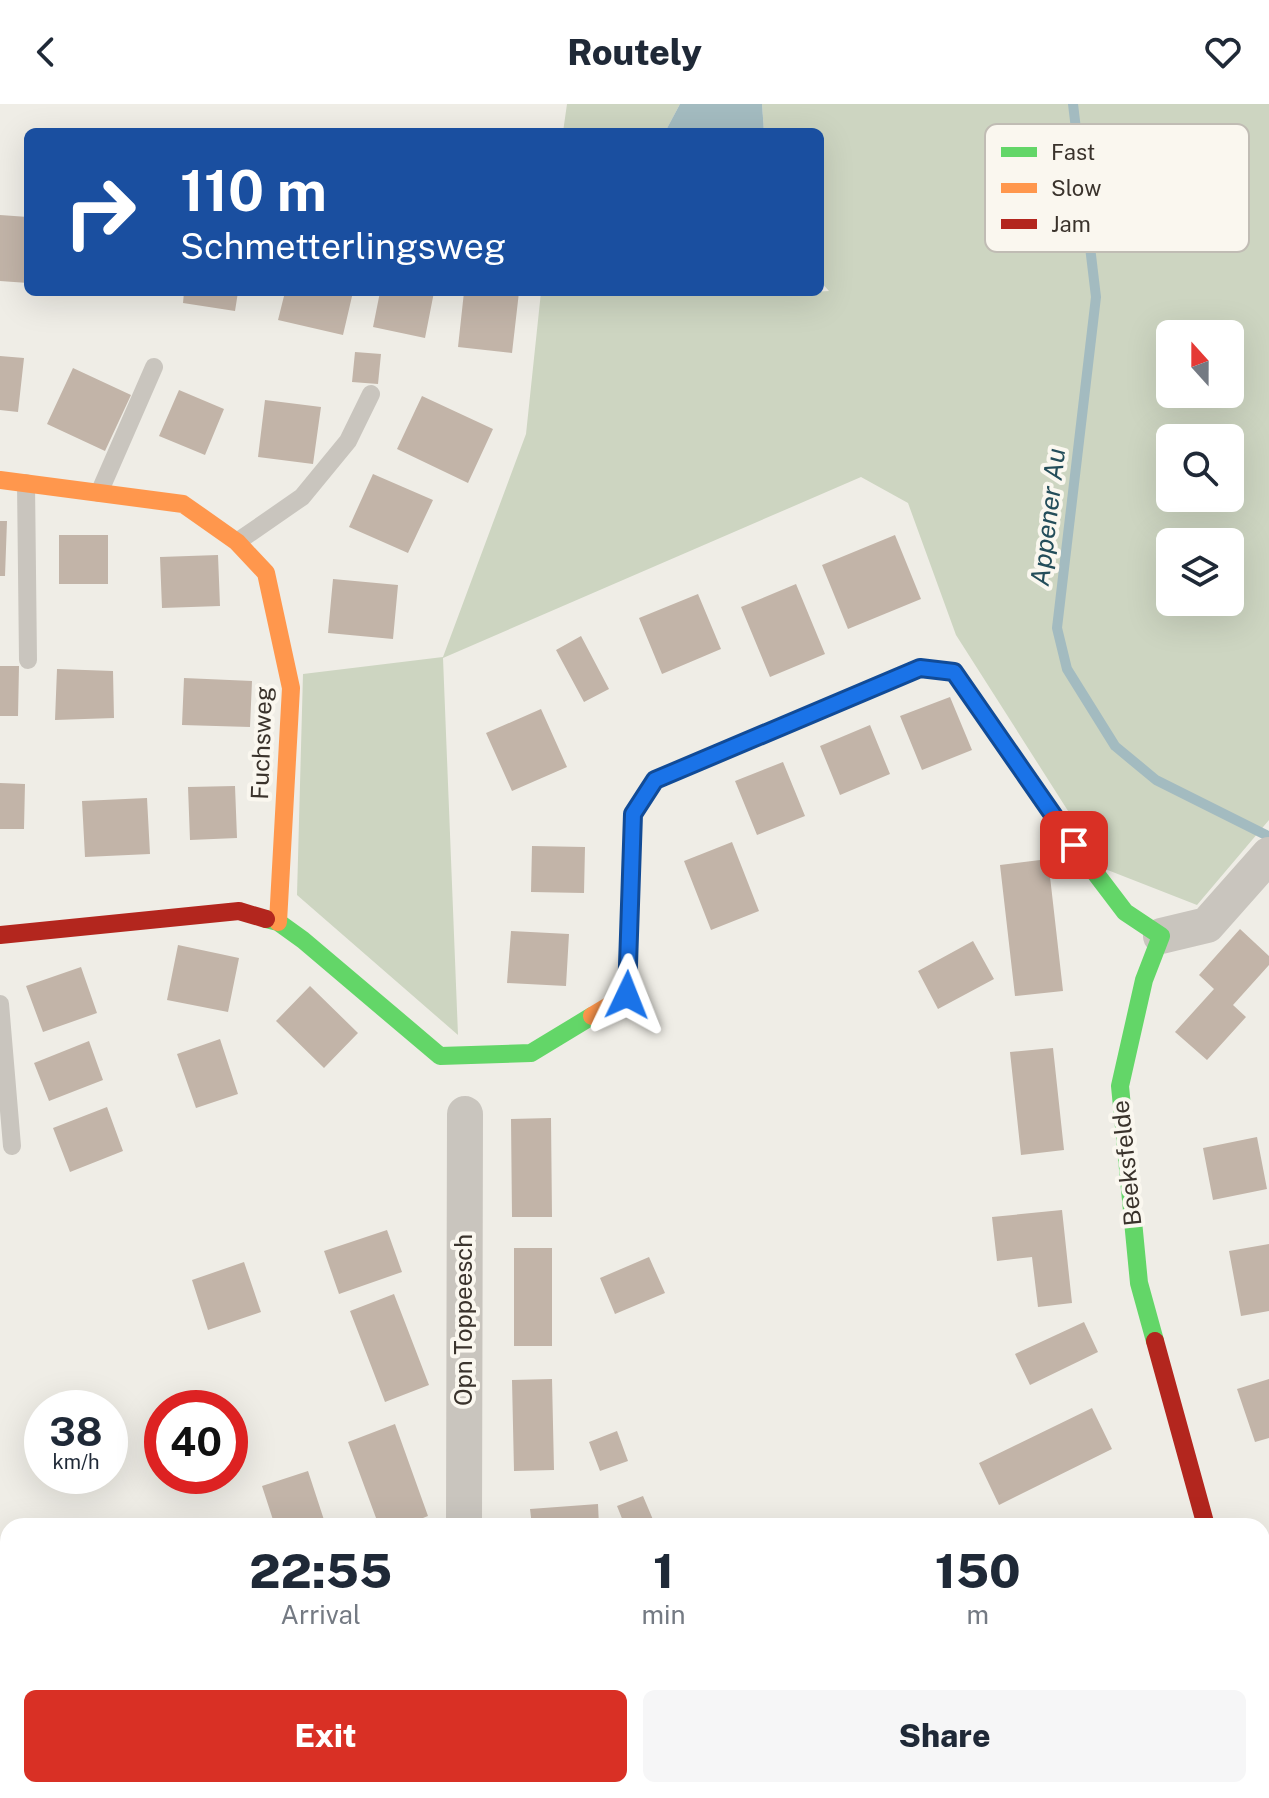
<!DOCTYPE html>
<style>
body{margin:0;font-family:"Public Sans",sans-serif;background:#f6f6f7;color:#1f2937;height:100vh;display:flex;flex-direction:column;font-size:30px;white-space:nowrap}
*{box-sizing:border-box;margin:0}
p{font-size:26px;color:#747a83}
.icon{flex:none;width:44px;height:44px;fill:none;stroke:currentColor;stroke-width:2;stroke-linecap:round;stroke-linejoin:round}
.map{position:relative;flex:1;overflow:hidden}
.sheet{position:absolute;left:0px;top:1414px;width:1270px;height:280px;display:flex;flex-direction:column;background:#fff;border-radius:24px 24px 0 0;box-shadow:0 8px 32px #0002}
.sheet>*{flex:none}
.banner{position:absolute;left:24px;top:24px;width:800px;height:168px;border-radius:12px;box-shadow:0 8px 32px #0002;background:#1a4fa0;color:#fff;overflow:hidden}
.needle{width:52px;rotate:339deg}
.controls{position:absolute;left:1156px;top:216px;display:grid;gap:16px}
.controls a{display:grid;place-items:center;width:88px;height:88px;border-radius:12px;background:#fff;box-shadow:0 8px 32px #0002;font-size:40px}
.speed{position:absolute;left:24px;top:1286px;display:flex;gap:16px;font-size:40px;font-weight:700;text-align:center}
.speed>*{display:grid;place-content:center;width:104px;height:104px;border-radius:50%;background:#fff;box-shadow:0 8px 32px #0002;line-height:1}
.speed small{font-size:20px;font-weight:400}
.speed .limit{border:12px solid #d22;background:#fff;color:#111}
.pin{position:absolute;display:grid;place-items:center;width:68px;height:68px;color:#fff;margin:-34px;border-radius:16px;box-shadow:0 4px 12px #0006}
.me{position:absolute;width:88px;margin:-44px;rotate:2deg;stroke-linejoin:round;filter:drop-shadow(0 0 6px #0008)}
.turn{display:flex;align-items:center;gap:28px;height:168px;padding:0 24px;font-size:36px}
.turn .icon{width:104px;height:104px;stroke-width:2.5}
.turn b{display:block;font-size:56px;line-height:68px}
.eta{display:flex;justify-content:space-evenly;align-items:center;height:136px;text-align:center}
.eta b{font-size:48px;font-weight:800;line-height:56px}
.button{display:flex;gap:16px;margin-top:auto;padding:16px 24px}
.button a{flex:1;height:92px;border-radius:12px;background:#d93025;color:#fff;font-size:32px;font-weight:800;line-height:92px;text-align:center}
.button a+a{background:#f6f6f7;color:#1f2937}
header{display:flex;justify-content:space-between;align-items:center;height:104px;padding:0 24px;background:#fff;font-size:36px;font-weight:800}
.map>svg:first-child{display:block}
</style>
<header><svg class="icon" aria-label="back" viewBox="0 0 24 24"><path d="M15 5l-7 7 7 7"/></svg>Routely<svg class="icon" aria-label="heart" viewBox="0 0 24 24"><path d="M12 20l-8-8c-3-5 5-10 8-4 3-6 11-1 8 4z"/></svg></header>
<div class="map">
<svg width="1269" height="1694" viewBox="0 0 1269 1694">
<rect width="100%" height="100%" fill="#efede6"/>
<path fill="#cdd5c1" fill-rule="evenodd" d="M567,0H680L665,28H563Z
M762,0H1269V716L1197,801L1105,765L956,531L908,399L861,373L443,554L458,931L297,791L303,570L443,553L526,330L541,188H743L747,192L829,187L820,177V28H764ZM1170,230H1230V290H1170ZM1170,334H1230V394H1170ZM1170,438H1230V498H1170Z"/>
<path fill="#a3bbc0" d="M680,0H762L764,28H665Z"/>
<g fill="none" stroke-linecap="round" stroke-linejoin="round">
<path stroke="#a3bbc0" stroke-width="10" d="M1073,0L1096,193L1057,524L1067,565L1115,642L1156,676L1266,731"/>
</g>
<path fill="#c2b4a8" d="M0,111L28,113V179L0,177Z
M184,188H238L235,207L183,199Z
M285,188H353L343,231L278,216Z
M380,188H434L425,234L373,223Z
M464,188H519L512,249L458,243Z
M355,248L381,250L378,280L352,278Z
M0,252L24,254L18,308L0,306Z
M73,264L131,291L105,347L47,320Z
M179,286L224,305L205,351L159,332Z
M422,292L493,325L468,379L397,345Z
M265,296L321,303L313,360L258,353Z
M373,370L433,396L408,449L349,423Z
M0,417H7L5,472H0Z
M59,431H108V480H59Z
M895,431L921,495L848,525L822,461Z
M218,451L220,502L162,504L160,453Z
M333,475L398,481L393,535L328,529Z
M796,480L825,550L770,573L741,503Z
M698,490L721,545L662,570L639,514Z
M581,532L609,585L584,598L556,546Z
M0,562H19L18,612H0Z
M57,565L113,567L114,614L55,616Z
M184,574L252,577L250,623L182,621Z
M950,593L972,646L922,666L900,612Z
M541,605L567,663L512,687L486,629Z
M870,621L890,670L840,691L820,642Z
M783,658L805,712L757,731L735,677Z
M0,679L25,680L24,725H0Z
M235,682L237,734L190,736L188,683Z
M147,694L150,750L85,753L82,697Z
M732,738L759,807L711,826L684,757Z
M532,742L585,743L584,789L531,788Z
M1048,755L1063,887L1015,892L1000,761Z
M1240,825L1269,852V861L1233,901L1246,913L1207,956L1175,928L1214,885L1199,871Z
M511,827L569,830L566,882L507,879Z
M973,837L994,875L938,905L918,867Z
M178,841L239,854L228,908L167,896Z
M81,863L97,909L43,928L26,882Z
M310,882L358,929L324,964L276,917Z
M220,935L238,990L196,1004L177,950Z
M89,937L103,976L49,997L34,959Z
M1053,944L1064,1046L1021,1051L1010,948Z
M107,1003L123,1047L70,1068L53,1024Z
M551,1014L552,1113H512L511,1015Z
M1257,1033L1267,1085L1213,1096L1203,1044Z
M1062,1106L1072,1199L1038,1203L1032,1153L997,1157L992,1113Z
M387,1126L402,1168L339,1190L324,1147Z
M1269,1140V1207L1241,1212L1229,1147Z
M514,1144H552V1242H514Z
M649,1153L665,1189L615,1210L600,1174Z
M244,1158L261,1208L208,1226L192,1176Z
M394,1190L429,1281L385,1298L350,1207Z
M1084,1218L1098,1248L1030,1281L1015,1250Z
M552,1275L554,1366L514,1367L512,1276Z
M1269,1275V1334L1255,1338L1237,1285Z
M1092,1304L1112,1345L999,1401L979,1359Z
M395,1320L428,1412L403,1422H379L348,1338Z
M617,1327L628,1357L600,1367L589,1338Z
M308,1367L326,1422H275L262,1382Z
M643,1392L654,1418L644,1422H625L617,1402Z
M598,1400L599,1422H532L530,1405Z
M442,1686H513L496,1694H445Z
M577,1686H633L637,1694H581Z
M1030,1686H1096L1084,1694H1035Z
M1177,1686H1240V1694H1177Z"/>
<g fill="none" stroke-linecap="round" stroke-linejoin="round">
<path stroke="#c9c5be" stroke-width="18" d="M26,379L28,556
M99,389L154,263
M237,438L302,393L348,337L371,290
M0,900L12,1042"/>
<path stroke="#c9c5be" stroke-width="36" d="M1161,832L1207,821L1269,751
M464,1422L465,1010
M1262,1575L1269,1591
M536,1686L539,1694"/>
<path stroke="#63d668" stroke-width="18" d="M1068,733L1125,808L1161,832L1144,876L1120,982L1139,1179L1155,1237
M266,815L278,818L303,836L440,952L531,949L592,912"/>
<path stroke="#ff974d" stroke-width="18" d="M0,376L183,400L237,438L266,469L291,584L278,818
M592,912L627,891L633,710L655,676L843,597"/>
<path stroke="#b3261e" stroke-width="18" d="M843,597L920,564L954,568L1068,733
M0,831L239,807L266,815
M1155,1237L1206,1422"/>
</g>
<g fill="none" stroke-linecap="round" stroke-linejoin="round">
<g stroke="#114b97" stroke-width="20">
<path id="route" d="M627,891L633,710L655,676L920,564L954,568L1074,741"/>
</g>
<use href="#route" stroke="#1a73e8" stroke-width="14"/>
</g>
<g text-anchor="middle" stroke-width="8" stroke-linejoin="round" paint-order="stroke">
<g font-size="24" fill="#3a332c" stroke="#faf7ef">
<text transform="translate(262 639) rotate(-88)" y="8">Fuchsweg</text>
<text transform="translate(1127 1059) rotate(-96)" y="8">Beeksfelde</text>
<text transform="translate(464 1216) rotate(-90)" y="8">Opn Toppeesch</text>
</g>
<g font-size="26" font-style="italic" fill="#234d5a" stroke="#faf7ef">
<text transform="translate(1048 413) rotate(-83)" y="9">Appener Au</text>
</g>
</g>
<rect x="985" y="20" width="264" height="128" rx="12" fill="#faf7ef" stroke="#c0bcb4" stroke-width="2"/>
<rect x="1001" y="43" width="36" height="10" fill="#63d668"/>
<rect x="1001" y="79" width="36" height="10" fill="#ff974d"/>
<rect x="1001" y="115" width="36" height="10" fill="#b3261e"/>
<g font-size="22" fill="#3a332c">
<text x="1051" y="56">Fast</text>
<text x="1051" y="92">Slow</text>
<text x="1051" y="128">Jam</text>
</g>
</svg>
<div class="controls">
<a><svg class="needle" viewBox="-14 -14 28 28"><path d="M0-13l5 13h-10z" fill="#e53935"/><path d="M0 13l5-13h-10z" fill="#747a83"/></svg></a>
<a><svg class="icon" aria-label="search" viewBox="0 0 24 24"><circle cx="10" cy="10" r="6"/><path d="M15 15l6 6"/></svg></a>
<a><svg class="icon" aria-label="layers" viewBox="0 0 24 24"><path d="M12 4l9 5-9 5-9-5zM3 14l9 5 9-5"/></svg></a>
</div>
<div class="speed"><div>38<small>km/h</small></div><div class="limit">40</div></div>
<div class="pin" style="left:1074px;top:741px;background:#d93025"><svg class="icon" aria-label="arrive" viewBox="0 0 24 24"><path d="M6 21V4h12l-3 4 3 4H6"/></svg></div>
<svg class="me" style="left:627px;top:891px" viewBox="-20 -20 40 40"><path d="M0-17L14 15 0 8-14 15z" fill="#1a73e8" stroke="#fff" stroke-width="4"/></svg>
<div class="banner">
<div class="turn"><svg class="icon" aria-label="right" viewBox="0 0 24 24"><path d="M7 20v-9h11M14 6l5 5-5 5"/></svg><div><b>110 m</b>Schmetterlingsweg</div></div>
</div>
<section class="sheet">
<div class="eta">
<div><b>22:55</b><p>Arrival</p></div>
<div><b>1</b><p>min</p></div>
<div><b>150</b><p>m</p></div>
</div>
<div class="button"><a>Exit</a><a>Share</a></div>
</section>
</div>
